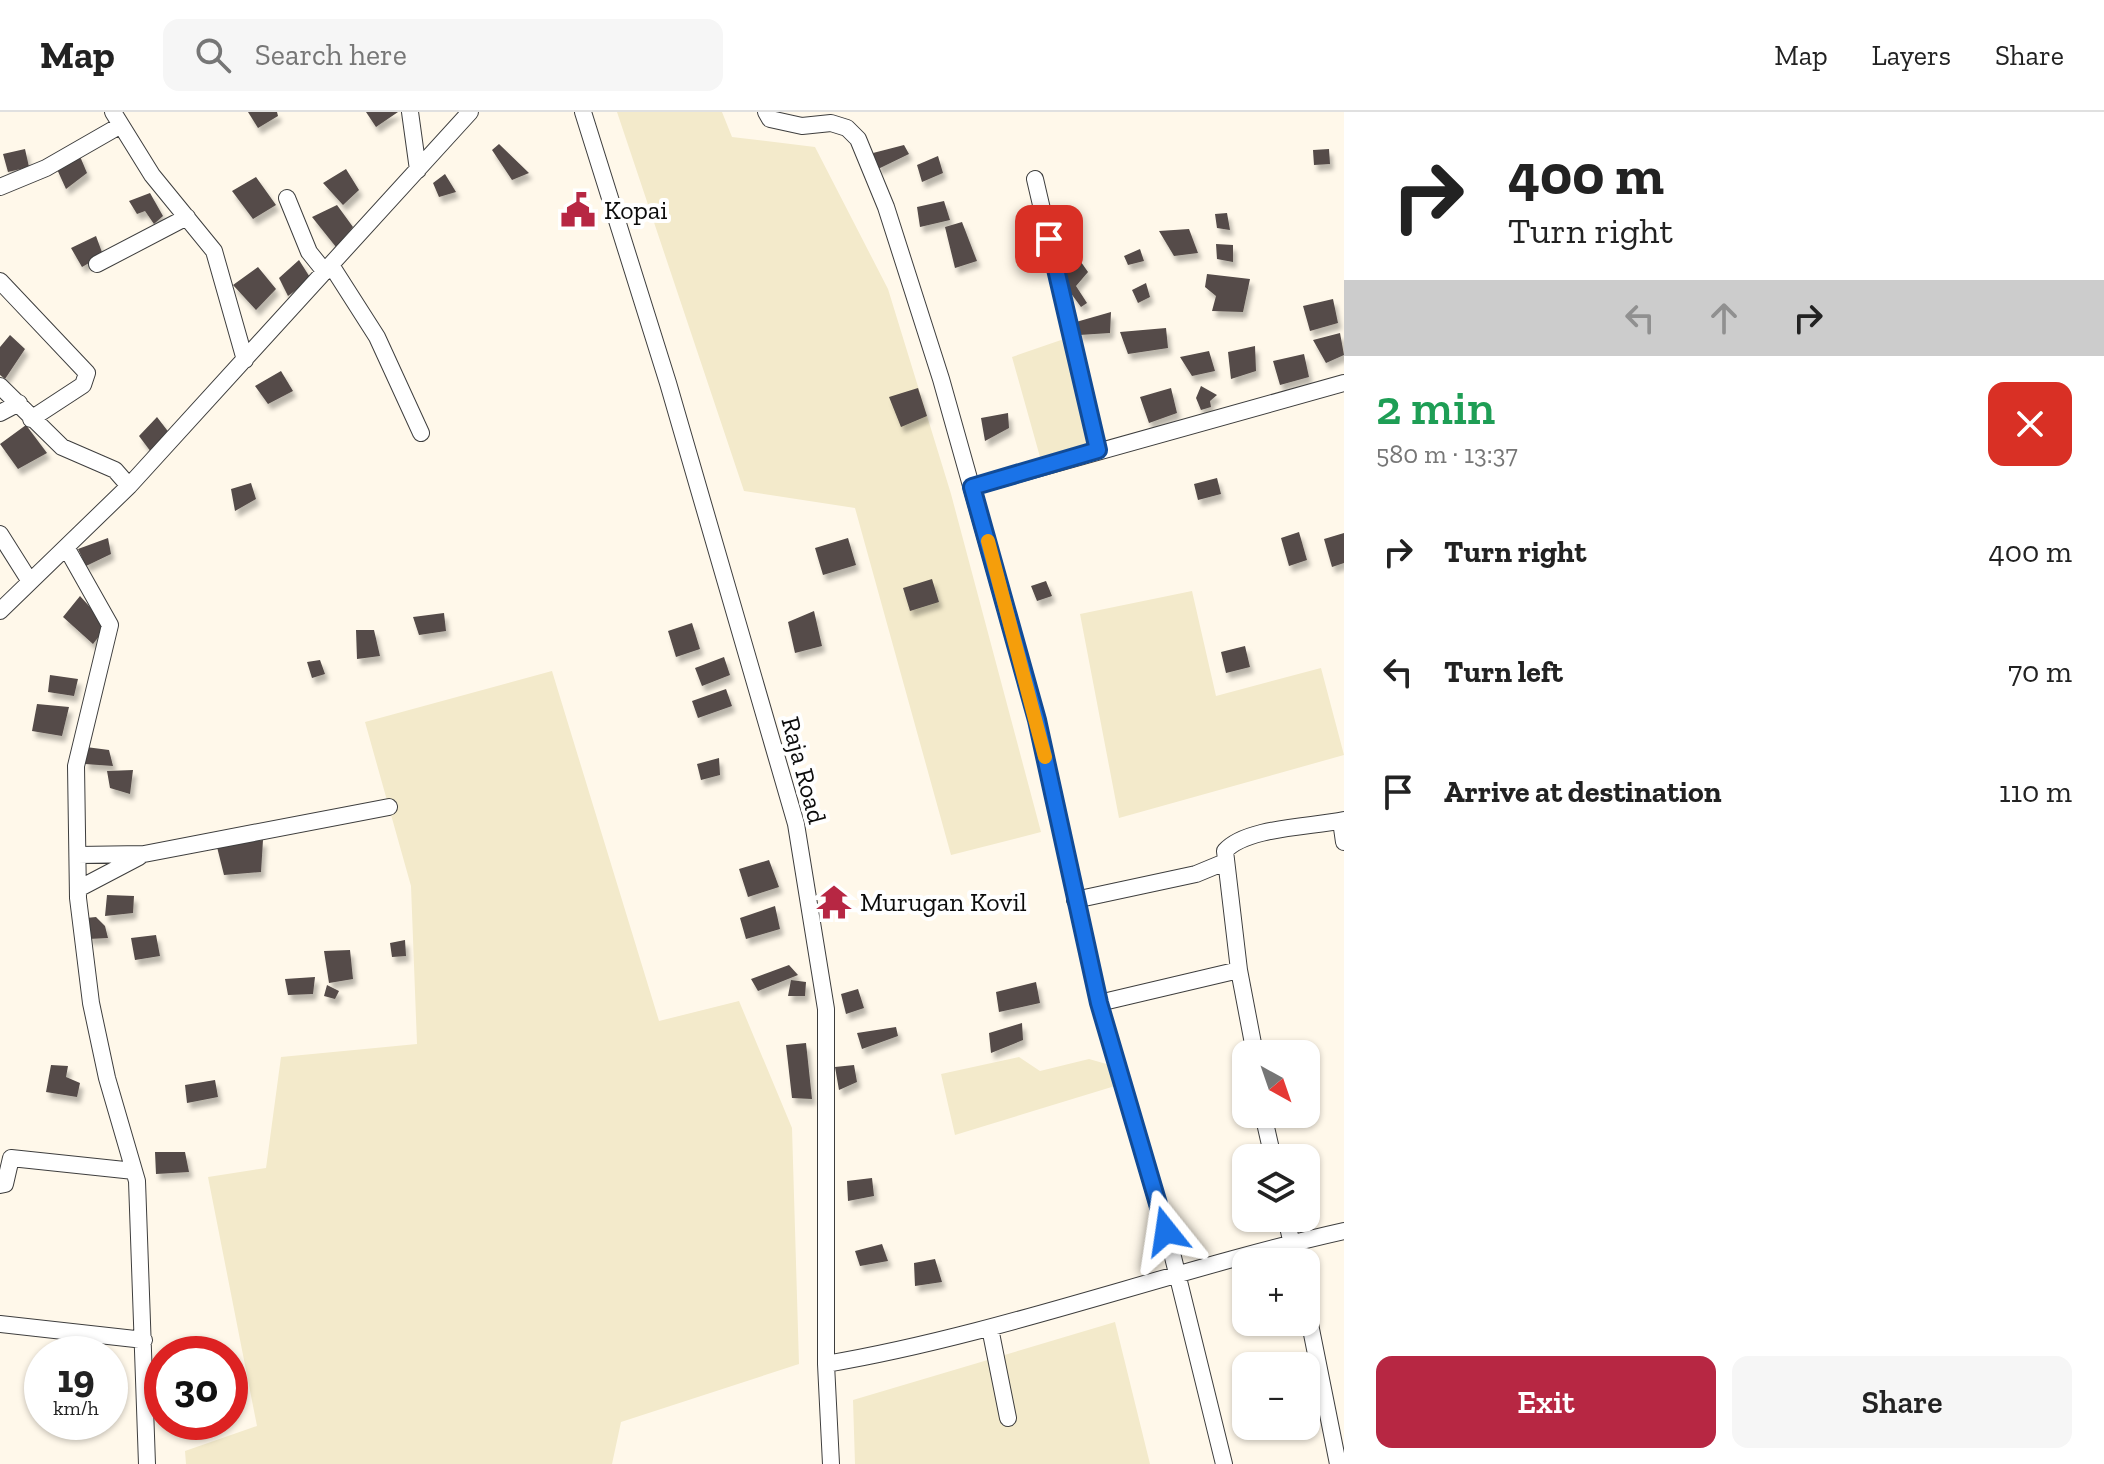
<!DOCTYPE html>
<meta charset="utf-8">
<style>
body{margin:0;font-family:"Zilla Slab",serif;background:#f6f6f6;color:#222;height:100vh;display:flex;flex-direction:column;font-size:30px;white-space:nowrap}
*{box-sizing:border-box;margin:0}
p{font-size:26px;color:#767676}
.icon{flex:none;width:44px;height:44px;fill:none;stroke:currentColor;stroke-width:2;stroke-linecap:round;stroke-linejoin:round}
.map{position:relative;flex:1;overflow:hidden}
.details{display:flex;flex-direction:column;background:#fff;width:760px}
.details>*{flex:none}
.hud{background:#fff;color:#222;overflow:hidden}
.needle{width:52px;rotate:140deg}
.controls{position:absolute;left:1232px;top:928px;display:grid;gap:16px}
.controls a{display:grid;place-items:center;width:88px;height:88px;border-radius:16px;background:#fff;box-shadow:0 2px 6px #0004;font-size:40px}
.speed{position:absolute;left:24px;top:1224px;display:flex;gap:16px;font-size:40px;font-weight:700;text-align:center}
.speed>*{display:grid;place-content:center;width:104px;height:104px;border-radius:50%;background:#fff;box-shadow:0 2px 6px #0004;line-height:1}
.speed small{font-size:20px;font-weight:400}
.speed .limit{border:12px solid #d22;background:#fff;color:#111}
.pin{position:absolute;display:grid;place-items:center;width:68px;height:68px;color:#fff;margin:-34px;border-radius:16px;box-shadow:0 4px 12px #0006}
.me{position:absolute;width:88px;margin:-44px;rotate:345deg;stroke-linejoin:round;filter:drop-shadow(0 0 6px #0008)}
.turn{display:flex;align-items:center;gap:28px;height:168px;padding:0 32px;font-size:36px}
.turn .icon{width:104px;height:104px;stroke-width:2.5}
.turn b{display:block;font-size:56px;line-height:68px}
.lanes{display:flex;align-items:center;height:76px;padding:0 32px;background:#0003;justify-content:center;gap:40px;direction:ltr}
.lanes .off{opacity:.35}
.round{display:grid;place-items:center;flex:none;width:84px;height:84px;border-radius:16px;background:#f6f6f6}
.headline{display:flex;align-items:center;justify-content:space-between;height:136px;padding:0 32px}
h1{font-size:48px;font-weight:600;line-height:60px;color:#1e9e55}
.primary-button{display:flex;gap:16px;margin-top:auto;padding:16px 32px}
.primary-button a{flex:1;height:92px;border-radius:16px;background:#b72743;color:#fff;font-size:32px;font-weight:600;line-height:92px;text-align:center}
.primary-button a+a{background:#f6f6f6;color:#222}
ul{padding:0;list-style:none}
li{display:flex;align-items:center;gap:24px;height:120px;padding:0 32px}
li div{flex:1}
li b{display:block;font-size:30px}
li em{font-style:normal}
header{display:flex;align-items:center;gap:48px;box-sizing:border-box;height:112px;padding:0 40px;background:#fff;border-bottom:2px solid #e0e0e0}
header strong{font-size:38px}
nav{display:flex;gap:44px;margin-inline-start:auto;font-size:28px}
.search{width:560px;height:72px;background:#f6f6f6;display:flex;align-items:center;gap:20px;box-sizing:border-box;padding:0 28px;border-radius:16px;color:#767676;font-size:30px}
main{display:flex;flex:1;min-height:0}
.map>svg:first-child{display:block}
</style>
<header>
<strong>Map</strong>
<div class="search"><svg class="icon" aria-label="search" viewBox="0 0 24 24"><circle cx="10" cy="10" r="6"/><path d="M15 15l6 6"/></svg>Search here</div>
<nav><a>Map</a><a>Layers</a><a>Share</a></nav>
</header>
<main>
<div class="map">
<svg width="1344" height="1352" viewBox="0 0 1344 1352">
<defs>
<filter id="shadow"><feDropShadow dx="3.5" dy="6" stdDeviation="2" flood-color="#0004"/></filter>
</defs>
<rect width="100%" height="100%" fill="#fff8ea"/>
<path fill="#f3eacb" d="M617,0H722L732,25L815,35L888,177L951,382L1041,720L951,743L855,396L744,379Z
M1064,227L1087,333L1040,345L1012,245Z
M1192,479L1216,584L1321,556L1344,643L1119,706L1080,502Z
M552,559L659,909L739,889L792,1016L799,1252L621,1310L612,1352H186L185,1339L257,1314L208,1065L266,1056L281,945L417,932L411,774L365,610Z
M1019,945L1040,959L1089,947L1110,953L1115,974L955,1023L941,962Z
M1115,1210L1150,1352H855L853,1288Z"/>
<path fill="#544b48" filter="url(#shadow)" d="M248,0H277L278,4L258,16Z
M366,0H398L376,15Z
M499,32L529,61L512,68L492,38Z
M904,33L909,42L878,57L873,41Z
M25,37L29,55L8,60L3,42Z
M1329,37L1330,52L1314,53L1313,38Z
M79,42L87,61L66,77L56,55Z
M938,44L943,61L922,70L917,53Z
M346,57L359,78L343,93L323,71Z
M445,62L456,80L439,85L433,71Z
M256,65L276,93L253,107L232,79Z
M150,81L163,104L154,112L145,99L137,102L129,89Z
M944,89L950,108L920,115L917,95Z
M337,93L353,115L336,135L312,105Z
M1227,101L1230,118L1217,116L1215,102Z
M962,110L977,149L955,156L945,115Z
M1189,117L1198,141L1174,144L1159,119Z
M96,124L103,143L82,155L71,136Z
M1216,132L1233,133V150L1217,147Z
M1140,137L1144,149L1128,153L1124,144Z
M299,148L311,167L288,184L279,166Z
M1081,150L1088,160L1076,174L1087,191L1081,195L1059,165Z
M258,155L276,177L256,198L233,173Z
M1207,162L1250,167L1243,200L1212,199L1216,184L1205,175Z
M1146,171L1150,185L1138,191L1132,178Z
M1333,187L1338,211L1310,219L1303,194Z
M1111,200L1110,221L1079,223L1076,210Z
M1166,216L1168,236L1128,242L1120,220Z
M1340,221L1344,243L1326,251L1313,228Z
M10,223L25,237L5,267L0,263V235Z
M1255,234L1256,259L1231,267L1228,240Z
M1209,239L1215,259L1192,264L1180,245Z
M1304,242L1309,265L1280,273L1273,249Z
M281,259L293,279L268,292L255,274Z
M1201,274L1217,283L1210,289L1211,295L1201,298L1196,286Z
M918,276L927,304L901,315L889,285Z
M1171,276L1177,301L1149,311L1140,285Z
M1008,301L1009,316L985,329L981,306Z
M157,305L170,322L151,340L139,324Z
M26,313L47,341L18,357L0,332Z
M1217,366L1221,382L1198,388L1194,372Z
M251,371L256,387L235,399L231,377Z
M1299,420L1307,448L1289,454L1281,426Z
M1344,421V451L1332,455L1324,427Z
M108,426L111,442L86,454L78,437Z
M848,426L856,453L823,463L815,436Z
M932,467L939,490L910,499L903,476Z
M1046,469L1052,484L1037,489L1031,474Z
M80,484L107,514L93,532L63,505Z
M814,499L822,534L795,541L788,510Z
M444,501L446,519L419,523L413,505Z
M692,511L700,537L676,545L668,519Z
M356,518H374L380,544L357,547Z
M1245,534L1250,555L1226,561L1221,540Z
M724,545L730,563L702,574L695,556Z
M320,548L325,562L312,566L307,550Z
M50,563L78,567L74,584L48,580Z
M726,577L732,594L698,606L692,589Z
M37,592L69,595L62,624L32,619Z
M86,635L109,638L113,654L85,652Z
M719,646L720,663L701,668L697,652Z
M133,658L130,682L110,676L107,659Z
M263,728L261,760L224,763L217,735Z
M769,748L779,775L748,785L739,757Z
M107,783L134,784L133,801L105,804Z
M775,794L780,817L746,827L740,806Z
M96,805L105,814L108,826L88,827L86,806Z
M156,823L160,844L135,848L131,826Z
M405,828L406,844L392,845L390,831Z
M350,838L353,867L329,871L324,839Z
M789,853L798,863L758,879L751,867Z
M315,865L313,882L288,883L285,867Z
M791,868L806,870L805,884H788Z
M1036,870L1040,891L999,900L996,880Z
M327,873L339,879L335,887L324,884Z
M858,877L864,896L846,902L841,882Z
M1022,911L1023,928L991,941L989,921Z
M896,915L898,924L862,937L857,921Z
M806,931L812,987L792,986L786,933Z
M51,953L68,954L66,965L80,971L77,985L46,980Z
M854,953L857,970L839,978L835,955Z
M215,968L218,985L187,991L185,973Z
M155,1040H185L189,1060L156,1062Z
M872,1066L874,1084L848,1089L847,1069Z
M882,1132L888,1149L860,1154L855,1139Z
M935,1147L942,1170L915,1174L914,1151Z"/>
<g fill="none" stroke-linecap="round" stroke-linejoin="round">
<g stroke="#3e3e3e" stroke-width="18">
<path id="minor" d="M113,0L152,63L214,139L245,248
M410,0L418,58
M583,0L668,271L796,712L826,897V1252L831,1352
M766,0L770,7L802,14L831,11L847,16L858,27L886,95L941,267L1037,608L1099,891L1172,1141L1224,1352
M1035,67L1098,338
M0,75L46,56L121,13
M287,86L309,140L325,160
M97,152L187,105
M331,153L377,225L421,321
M0,169L87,261L83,273L31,307
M0,274L62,335L115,358L129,374
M0,301L19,291
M972,375L1344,271
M0,422L29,468
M66,435L110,513L76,654L78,786L91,891L107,966L137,1069L147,1352
M0,499L129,374L470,0
M1341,709L1344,730
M78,743L144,742L389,695
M78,777L139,745
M1075,788L1196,762L1225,750
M1099,891L1239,858
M1255,942L1239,858L1225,739C1246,715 1312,715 1344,708
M1263,1002L1273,1046
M0,1073L5,1072L11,1046L134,1059
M1286,1106L1296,1150
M1306,1192L1338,1352
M0,1212L144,1228
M990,1216L1008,1306
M826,1252C1002,1222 1170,1158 1344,1119"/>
</g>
<use href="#minor" stroke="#fff" stroke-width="16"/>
</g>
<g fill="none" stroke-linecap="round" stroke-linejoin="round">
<g stroke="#114b97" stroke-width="20">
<path id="route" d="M1049,127L1098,338L972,375L1037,608L1099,891L1166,1119"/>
</g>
<use href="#route" stroke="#1a73e8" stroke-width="14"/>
<path stroke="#f59e0b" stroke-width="14" d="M988,429L1045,645"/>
</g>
<defs>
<g id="civic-bare" transform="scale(2.76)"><path d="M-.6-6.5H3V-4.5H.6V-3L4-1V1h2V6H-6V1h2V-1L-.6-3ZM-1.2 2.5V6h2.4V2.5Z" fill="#b72743" stroke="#fff" stroke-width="2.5" paint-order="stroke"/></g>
<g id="temple-bare" transform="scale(2.76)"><path d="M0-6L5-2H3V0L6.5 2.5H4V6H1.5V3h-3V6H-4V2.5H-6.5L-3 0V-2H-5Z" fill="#b72743" stroke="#fff" stroke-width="2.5" paint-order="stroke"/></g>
</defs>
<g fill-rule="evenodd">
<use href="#civic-bare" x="578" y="98"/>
<use href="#temple-bare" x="834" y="790"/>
</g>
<g text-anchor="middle" stroke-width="8" stroke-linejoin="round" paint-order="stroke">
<g font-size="26" fill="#0b0b0b" stroke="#fff" text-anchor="start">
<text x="604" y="107">Kopai</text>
<text x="860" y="799">Murugan Kovil</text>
</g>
<g font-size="26" fill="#0b0b0b" stroke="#fff">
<text transform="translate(804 658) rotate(75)" y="9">Raja Road</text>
</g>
</g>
</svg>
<div class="controls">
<a><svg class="needle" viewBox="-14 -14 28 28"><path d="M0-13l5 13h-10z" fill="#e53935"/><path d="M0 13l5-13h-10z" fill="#767676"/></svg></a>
<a><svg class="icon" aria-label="layers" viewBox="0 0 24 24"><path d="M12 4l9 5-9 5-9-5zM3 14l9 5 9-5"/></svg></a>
<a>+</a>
<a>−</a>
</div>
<div class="speed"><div>19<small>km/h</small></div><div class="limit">30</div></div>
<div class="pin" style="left:1049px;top:127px;background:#d93025"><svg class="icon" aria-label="arrive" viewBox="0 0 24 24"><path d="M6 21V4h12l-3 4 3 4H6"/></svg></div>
<svg class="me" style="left:1166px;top:1119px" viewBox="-20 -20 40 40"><path d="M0-17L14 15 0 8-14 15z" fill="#1a73e8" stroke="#fff" stroke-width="4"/></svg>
</div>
<section class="details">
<div class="hud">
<div class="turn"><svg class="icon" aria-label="right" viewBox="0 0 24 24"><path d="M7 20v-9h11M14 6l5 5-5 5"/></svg><div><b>400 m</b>Turn right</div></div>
<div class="lanes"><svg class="icon off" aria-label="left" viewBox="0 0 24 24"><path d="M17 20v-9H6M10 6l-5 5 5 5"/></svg><svg class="icon off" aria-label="ahead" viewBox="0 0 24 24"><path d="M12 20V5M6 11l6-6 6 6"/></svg><svg class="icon" aria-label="right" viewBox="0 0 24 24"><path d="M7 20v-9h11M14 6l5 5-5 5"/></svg></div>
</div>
<div class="headline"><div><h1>2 min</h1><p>580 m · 13:37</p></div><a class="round" style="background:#d93025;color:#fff"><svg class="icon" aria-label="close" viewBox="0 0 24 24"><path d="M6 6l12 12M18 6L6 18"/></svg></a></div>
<ul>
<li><svg class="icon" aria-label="right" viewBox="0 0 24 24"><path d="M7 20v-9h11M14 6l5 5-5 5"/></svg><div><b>Turn right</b></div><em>400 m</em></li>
<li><svg class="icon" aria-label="left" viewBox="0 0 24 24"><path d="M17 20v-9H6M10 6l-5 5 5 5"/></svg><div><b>Turn left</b></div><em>70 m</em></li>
<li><svg class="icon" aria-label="arrive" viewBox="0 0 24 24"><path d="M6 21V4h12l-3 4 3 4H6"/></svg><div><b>Arrive at destination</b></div><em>110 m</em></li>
</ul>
<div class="primary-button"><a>Exit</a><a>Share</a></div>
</section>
</main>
